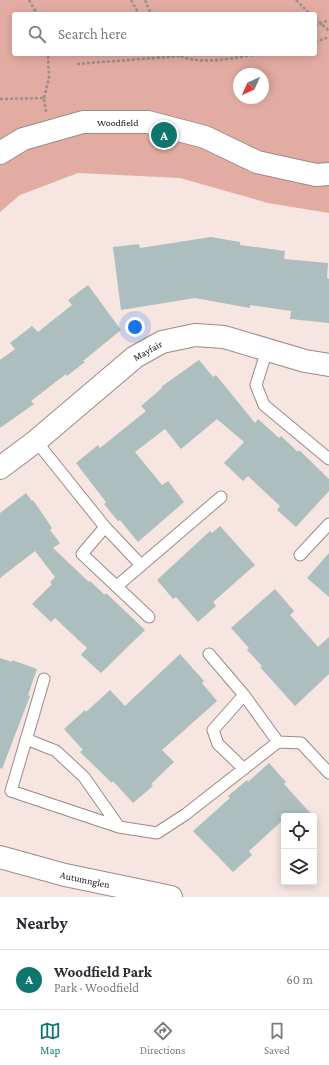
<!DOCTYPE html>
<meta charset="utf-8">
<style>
:root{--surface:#fff;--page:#f7f7f7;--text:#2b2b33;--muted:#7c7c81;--line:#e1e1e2;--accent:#0f766e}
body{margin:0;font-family:"Crimson Pro",serif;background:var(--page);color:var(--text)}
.controls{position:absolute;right:12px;bottom:12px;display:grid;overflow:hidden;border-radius:4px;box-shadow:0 2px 10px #0003}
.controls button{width:36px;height:36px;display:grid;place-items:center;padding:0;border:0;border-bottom:1px solid var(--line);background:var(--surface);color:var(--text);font:20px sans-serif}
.compass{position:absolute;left:233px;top:68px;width:36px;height:36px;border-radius:50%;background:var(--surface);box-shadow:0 2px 10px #0003;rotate:225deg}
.you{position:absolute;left:135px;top:327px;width:14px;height:14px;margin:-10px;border:3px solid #fff;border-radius:50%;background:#1a73e8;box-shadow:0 0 0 6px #1a73e833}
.badge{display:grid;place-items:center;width:26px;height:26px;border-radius:50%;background:var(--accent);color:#fff;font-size:13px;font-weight:700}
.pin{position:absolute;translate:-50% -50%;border:2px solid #fff;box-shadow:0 1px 4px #0006}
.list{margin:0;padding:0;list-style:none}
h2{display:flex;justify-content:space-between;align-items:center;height:52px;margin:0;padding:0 16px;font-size:17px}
h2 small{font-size:13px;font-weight:400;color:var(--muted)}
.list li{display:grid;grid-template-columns:26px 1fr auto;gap:12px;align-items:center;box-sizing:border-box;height:60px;padding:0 16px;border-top:1px solid var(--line)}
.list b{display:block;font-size:15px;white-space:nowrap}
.list p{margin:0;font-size:13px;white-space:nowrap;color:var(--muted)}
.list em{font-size:13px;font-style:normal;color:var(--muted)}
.icon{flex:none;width:22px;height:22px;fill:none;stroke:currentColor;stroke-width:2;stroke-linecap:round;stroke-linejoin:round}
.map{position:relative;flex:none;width:329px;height:897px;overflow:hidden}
.search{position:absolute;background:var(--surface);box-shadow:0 2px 10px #0003;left:12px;right:12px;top:12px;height:44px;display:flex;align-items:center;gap:10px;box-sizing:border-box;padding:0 14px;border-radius:4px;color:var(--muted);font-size:15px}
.sheet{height:112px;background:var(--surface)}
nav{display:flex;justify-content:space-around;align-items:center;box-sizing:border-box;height:56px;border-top:1px solid var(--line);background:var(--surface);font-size:11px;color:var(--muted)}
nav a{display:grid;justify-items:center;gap:2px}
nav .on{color:var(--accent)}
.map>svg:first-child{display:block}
.green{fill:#e2aca2;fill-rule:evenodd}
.building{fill:#acbebe}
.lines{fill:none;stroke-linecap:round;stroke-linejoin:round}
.lane-casing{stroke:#9b8b88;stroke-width:13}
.street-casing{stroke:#9b8b88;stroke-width:24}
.secondary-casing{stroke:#9b8b88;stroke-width:24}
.path{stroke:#9b8f8c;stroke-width:2.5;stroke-dasharray:3 2;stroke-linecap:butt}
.lane{stroke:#fff;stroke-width:11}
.street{stroke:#fff;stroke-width:22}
.secondary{stroke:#fff;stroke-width:22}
.path-bridge{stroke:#9b8f8c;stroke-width:2.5;stroke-dasharray:3 2;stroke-linecap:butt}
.labels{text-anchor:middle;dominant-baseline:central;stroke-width:4;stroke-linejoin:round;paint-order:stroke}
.street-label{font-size:10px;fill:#15100f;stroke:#f6e5e1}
</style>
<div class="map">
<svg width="329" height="897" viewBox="0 0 329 897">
<rect width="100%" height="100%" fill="#f6e5e1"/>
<path class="green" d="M0 0H329V213L268 203 180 178 78 173 20 195 0 212ZM14 14H315V54H14ZM239 74H263V98H239Z"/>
<path class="building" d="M211 237 240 242V245L285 251 284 259 328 263 327 278 329 279V323L290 319 291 311 250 305V308L195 298 121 310 113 247 139 244 140 248Z
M88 285 121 330 83 361 85 362 67 376 66 374 31 401 34 404 0 428V360L15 349 10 343 32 326 38 332 72 305 68 300Z
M199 360 213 377 216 375 255 423 258 419 279 438 281 436 298 452 299 450 329 479V491L296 527 277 510 280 506 248 476 243 481 224 463 244 442 217 419 181 449 165 429 135 452 162 485 168 481 184 502 138 542 120 520 118 521 104 504 106 502 76 463 98 445 100 448 146 411 141 406 162 388 161 387Z
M26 493 32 501 33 500 52 528 50 530 60 543 53 548 89 582 90 581 105 595 106 593 145 630 101 673 81 655 87 648 55 618 51 622 32 604 52 584 50 582 55 577 35 551 0 578V513Z
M220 526 255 565 213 602 216 606 198 622 176 597 173 599 157 580 210 531 212 533Z
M329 553V597L307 578Z
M275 589 294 611 290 615 318 647 329 637V674L295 706 260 667 262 666 247 650 249 648 231 628Z
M180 654 204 681 202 683 217 701 162 750 174 762 151 784 153 786 133 803 113 781 112 783 80 752 83 750 64 729 85 710 86 712 110 690 125 706Z
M0 658 12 662V660L37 669 28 695 30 696 2 769 0 768Z
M269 763 286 782 284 784 313 816H284V819L249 851 252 855 233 872 193 831 230 798 228 796 247 780 248 782Z"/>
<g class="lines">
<defs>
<path id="lane" d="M267 350 256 385 264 405 329 459
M36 441 105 527 82 554 149 617
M105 527 141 565
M300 555 329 524
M117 586 221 497
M209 654 244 695 278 742
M44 679 11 791 119 827 157 833 186 814 278 742 301 743 329 773
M26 739 56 751 84 777 119 827
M244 769 218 744 213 730 244 695"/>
<g id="street">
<path id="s1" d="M0 153 23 139 83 122H148L205 137 257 162 316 175 329 174"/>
<path id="s2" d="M0 468 36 441 135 357 162 342 195 335 224 337 305 361 329 365"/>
</g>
<g id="secondary">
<path id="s3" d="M0 857 65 875 171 897"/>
</g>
</defs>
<use href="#lane" class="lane-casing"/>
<use href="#street" class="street-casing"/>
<use href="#secondary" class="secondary-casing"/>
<path class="path" d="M29 0 37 14
M131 0 139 14
M145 0 151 14
M296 0 310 14
M315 26 329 20
M315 42 329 37
M176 54C200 67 235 57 260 54
M77 64 180 56
M44 98 49 78 48 54
M0 99 44 98 46 112"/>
<use href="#lane" class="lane"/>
<use href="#street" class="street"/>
<use href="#secondary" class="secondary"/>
<path class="path-bridge" d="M315 18 329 31"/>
</g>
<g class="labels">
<g class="street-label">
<text stroke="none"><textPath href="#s1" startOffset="124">Woodfield</textPath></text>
<text stroke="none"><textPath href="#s2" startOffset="189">Mayfair</textPath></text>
<text stroke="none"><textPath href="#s3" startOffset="88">Autumnglen</textPath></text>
</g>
</g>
</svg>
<div class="controls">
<button><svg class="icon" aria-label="locate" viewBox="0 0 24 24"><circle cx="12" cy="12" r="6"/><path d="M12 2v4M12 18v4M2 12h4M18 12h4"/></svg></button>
<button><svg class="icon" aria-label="layers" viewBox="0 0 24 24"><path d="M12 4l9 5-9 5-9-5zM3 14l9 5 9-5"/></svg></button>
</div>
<svg class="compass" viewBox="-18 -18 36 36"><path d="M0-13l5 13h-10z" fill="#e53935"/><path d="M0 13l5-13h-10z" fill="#7c7c81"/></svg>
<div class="you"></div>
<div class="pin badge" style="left:164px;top:135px">A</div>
<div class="search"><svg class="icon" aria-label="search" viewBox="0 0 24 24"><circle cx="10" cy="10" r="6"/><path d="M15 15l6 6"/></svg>Search here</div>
</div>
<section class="sheet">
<h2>Nearby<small></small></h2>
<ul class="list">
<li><span class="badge">A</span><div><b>Woodfield Park</b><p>Park · Woodfield</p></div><em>60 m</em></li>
</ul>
</section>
<nav>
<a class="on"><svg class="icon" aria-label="map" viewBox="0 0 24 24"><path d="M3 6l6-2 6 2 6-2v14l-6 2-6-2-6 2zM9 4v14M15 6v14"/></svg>Map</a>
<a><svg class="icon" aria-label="directions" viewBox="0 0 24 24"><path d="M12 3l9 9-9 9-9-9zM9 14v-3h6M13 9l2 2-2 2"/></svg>Directions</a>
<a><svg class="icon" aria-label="saved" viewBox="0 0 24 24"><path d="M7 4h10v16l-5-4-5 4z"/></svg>Saved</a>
</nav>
